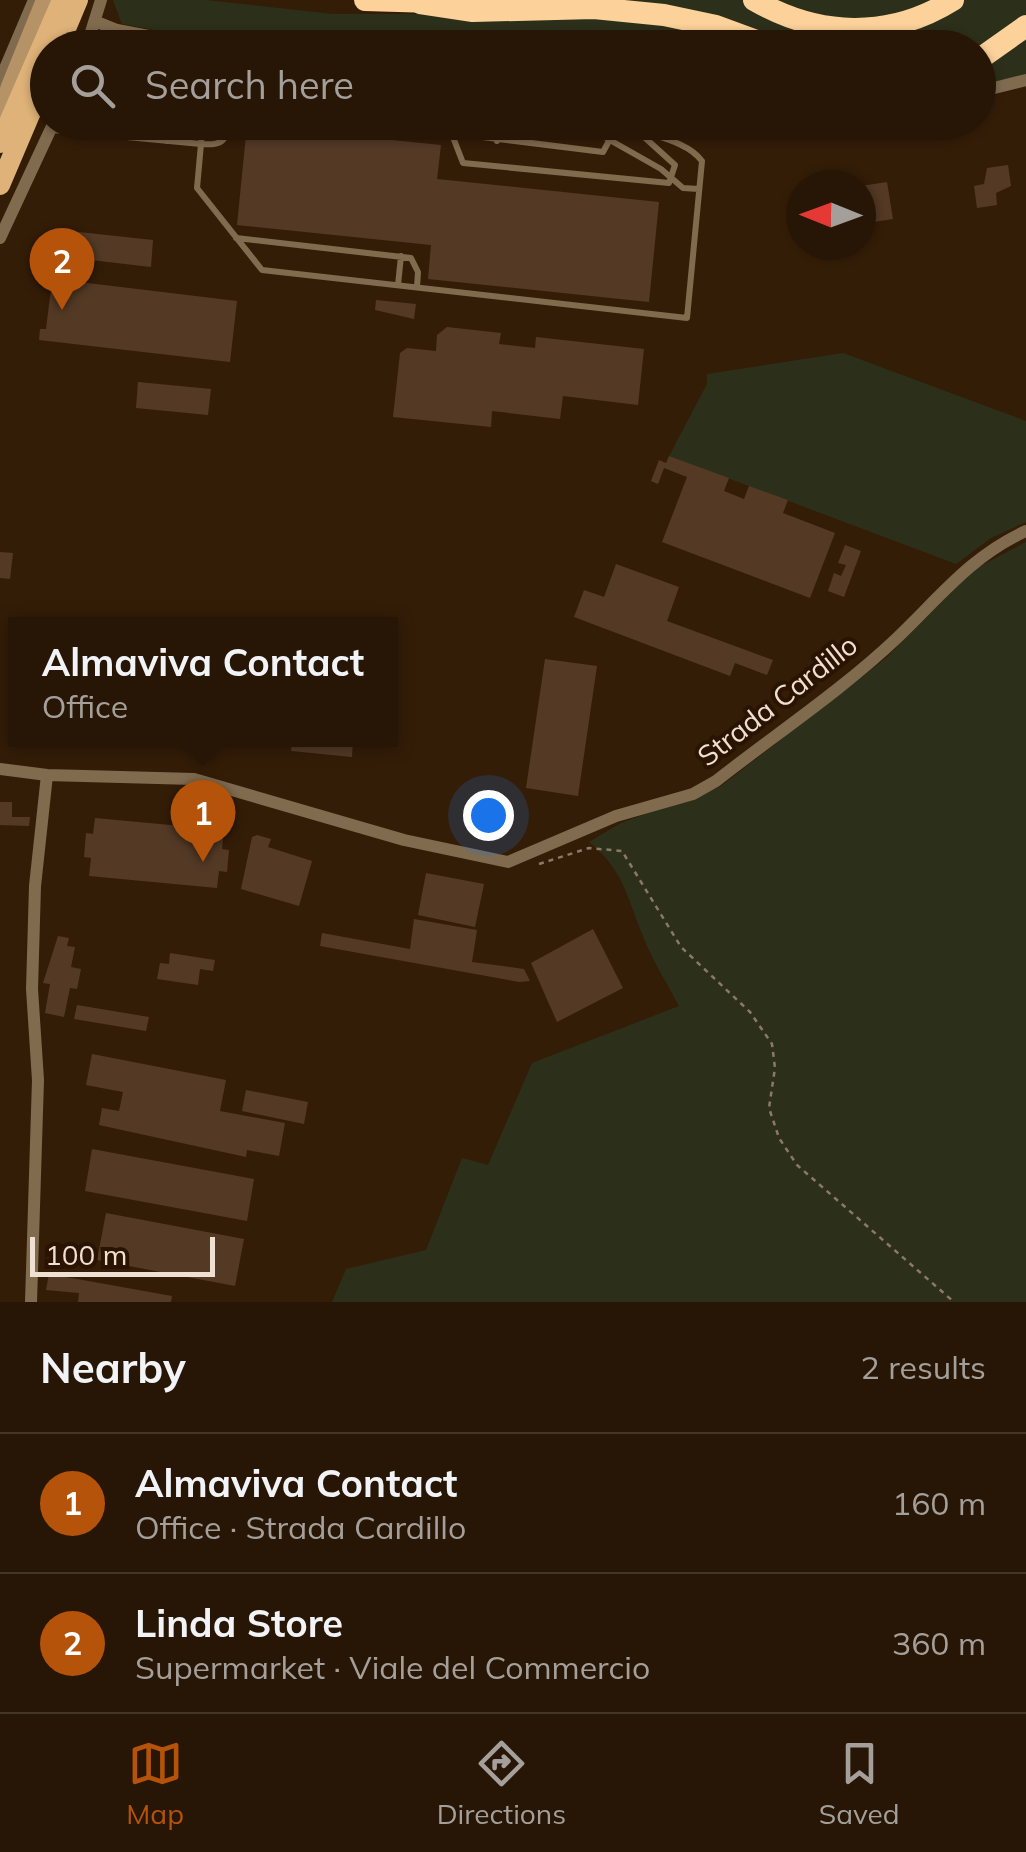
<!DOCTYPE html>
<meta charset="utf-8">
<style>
:root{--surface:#271605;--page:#2f1f0f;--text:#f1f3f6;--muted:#a49f9a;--line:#433527;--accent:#b45309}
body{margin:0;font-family:Mulish,sans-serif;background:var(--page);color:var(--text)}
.compass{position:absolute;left:786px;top:170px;width:90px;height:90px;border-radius:50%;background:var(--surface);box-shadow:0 2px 8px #0004;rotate:271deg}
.scale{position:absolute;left:30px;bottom:25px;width:185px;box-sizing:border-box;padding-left:10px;border:5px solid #f0dfd3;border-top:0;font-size:28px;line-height:35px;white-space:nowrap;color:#f0dfd3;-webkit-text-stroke:8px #2a1300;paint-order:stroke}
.you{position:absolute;left:488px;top:815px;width:35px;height:35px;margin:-25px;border:8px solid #fff;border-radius:50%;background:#1a73e8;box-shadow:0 0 0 15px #1a73e833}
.badge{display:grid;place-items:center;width:65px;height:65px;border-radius:50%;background:var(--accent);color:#fff;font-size:32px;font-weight:700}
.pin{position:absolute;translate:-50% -82px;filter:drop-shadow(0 2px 5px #0008)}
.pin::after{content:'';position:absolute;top:52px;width:35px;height:30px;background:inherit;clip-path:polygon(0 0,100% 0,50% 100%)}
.popup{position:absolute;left:8px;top:617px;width:390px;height:130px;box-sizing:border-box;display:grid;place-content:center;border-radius:0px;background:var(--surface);filter:drop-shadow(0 2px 8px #0005);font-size:32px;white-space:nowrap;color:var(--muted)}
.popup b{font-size:38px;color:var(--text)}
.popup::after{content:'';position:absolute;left:50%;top:100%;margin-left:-20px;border:20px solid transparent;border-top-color:var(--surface)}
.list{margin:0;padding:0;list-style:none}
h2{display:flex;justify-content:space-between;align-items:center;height:130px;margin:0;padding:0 40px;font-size:42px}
h2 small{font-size:32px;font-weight:400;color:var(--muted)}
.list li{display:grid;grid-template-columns:65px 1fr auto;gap:30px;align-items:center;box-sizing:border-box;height:140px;padding:0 40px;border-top:2px solid var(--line)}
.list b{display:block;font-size:38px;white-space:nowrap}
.list p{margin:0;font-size:32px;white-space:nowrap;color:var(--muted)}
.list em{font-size:32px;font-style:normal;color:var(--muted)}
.icon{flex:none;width:55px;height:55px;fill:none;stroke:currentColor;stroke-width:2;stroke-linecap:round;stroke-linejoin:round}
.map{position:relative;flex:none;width:1026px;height:1302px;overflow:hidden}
.search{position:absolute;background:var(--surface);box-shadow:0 2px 8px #0004;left:30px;right:30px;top:30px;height:110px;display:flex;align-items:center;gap:25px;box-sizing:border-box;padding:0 35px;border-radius:55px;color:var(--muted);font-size:38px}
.sheet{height:410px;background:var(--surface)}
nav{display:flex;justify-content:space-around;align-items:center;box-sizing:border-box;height:140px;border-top:2px solid var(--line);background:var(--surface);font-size:28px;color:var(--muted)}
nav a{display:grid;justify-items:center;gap:5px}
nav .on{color:var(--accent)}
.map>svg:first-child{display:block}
.green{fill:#2c301a}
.building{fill:#543a25}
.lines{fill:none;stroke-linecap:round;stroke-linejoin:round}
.path{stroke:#8c7867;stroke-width:2.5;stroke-dasharray:5 5;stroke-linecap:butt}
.lane{stroke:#806b4f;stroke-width:6}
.street{stroke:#806b4f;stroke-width:12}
.secondary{stroke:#b59366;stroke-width:18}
.primary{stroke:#deb278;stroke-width:20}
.highway{stroke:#fcd19a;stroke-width:22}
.labels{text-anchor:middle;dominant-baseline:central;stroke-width:8;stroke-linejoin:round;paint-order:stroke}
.street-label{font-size:28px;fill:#f0dfd3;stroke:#2a1300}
</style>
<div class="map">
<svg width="1026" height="1302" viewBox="0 0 1026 1302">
<rect width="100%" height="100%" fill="#341d07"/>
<path class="green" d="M113 0H206L332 14H565L667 22 757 47H248L122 24Z
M630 0H744L817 34 963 0H1026V16L978 48 791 47 720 22 611 3Z
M763 0H945L863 25Z
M1026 36V74L979 86 978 67Z
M843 353 1026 421V522L991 538 956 564 669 456 707 384V374Z
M1026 542V1302H332L346 1269 426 1250 462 1158 488 1165 532 1063 679 1006C667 983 652 960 643 936 627 897 623 869 589 842L621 823 721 786 886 658 973 570Z"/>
<path class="building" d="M247 125 441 145 437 179 659 202 649 302 428 279 431 245 237 225Z
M1008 165 1011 186 996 193 997 205 977 208 974 186 984 184 987 168Z
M887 182 893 219 861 224V186Z
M60 230 153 240 151 267 65 257 66 253 57 252Z
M46 278 237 301 230 362 39 340 40 329H46L51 288 45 287Z
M376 300 416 304 414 319 375 310Z
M447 327 501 333 499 344 535 348 536 337 644 349 638 405 563 396 560 419 492 411 491 427 393 417 400 353 407 348 436 351 437 335Z
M138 382 211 389 208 415 136 408Z
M669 456 729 478 724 491 744 499 749 486 788 500 783 513 835 533 810 598 662 542 687 477 664 468 658 484 651 481 659 460 666 463Z
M845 545 861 551 844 597 828 591 834 573 841 576 846 565 838 563Z
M0 552 13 553 10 579 0 578Z
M616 564 679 587 667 621 773 660 767 675 735 663 730 676 574 617 584 590 604 597Z
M545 659 597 666 578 796 526 788Z
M292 740H353L352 757 291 751Z
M0 802H12V817H30L29 826 0 825Z
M95 818 224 830 222 849 229 850 227 872 219 871 217 888 89 876 91 858 84 857 86 833 93 834Z
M257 835 271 839 268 847 312 861 299 906 241 889 252 837Z
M426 873 484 884 475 927 418 915Z
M414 919 477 930 472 962 524 969 530 981 519 982 320 946 322 933 410 949Z
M593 929 623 988 557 1022 531 963Z
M58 936 69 938 67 946 75 947 71 967 81 969 77 989 70 988 64 1017 45 1013 50 984 43 983Z
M170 953 215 960 213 971 200 969 198 985 157 979 160 963 169 964Z
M77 1005 149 1017 146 1031 74 1019Z
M92 1054 226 1080 220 1111 285 1123 279 1156 247 1150 246 1157 99 1125 102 1108 119 1111 123 1092 86 1085Z
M246 1090 308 1102 304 1124 242 1111Z
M92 1149 254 1179 247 1221 85 1191Z
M106 1213 244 1239 235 1286 97 1260Z
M49 1274 172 1296 171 1302H78L79 1293 46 1290Z"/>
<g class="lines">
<path class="path" d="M539 864 589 848 622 851 681 947 750 1012 772 1044 775 1068 769 1108 779 1138 797 1165 954 1302"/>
<path class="lane" d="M203 122 201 144C223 146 224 141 234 122
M363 122 603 152 610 139
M578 122 661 169 683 188 699 189
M52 130 201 144 197 188 262 270 687 318 702 161C685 138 645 136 619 122
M451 132 463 163 669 183 675 165 643 136
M166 141 169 122
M497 141 499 122
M236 238 411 258 418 272 417 287
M398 285 401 256"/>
<path class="street" d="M97 22 117 30 212 48
M86 48 101 0
M0 80 34 0
M978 92 1026 80
M0 238 54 122
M0 769 47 775 194 779 404 840 508 862 616 816 693 794 716 781C776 734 842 690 897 638 940 597 971 556 1026 531
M31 1302 38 1080 32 989 35 886 47 775"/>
<path class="secondary" d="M0 111 45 0"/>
<path class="primary" d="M58 48 78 0
M0 143 62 0
M0 185 48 72"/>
<path class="highway" d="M365 0 432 2
M754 0C818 37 889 40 953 0
M420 3 473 11 594 8 664 15 716 26 776 48
M978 60 1026 26"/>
</g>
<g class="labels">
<g class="street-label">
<text transform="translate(777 700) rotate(-38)">Strada Cardillo</text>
</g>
</g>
</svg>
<svg class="compass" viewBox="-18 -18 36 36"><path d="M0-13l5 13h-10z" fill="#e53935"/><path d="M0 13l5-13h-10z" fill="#a49f9a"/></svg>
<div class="scale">100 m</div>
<div class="you"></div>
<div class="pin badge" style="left:203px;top:862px">1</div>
<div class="popup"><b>Almaviva Contact</b>Office</div>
<div class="pin badge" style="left:62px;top:310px">2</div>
<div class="search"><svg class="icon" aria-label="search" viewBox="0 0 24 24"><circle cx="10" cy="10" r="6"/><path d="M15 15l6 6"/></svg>Search here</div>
</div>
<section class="sheet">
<h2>Nearby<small>2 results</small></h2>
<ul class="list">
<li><span class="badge">1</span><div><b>Almaviva Contact</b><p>Office · Strada Cardillo</p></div><em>160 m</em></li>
<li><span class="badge">2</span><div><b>Linda Store</b><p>Supermarket · Viale del Commercio</p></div><em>360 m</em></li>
</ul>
</section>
<nav>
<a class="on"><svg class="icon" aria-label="map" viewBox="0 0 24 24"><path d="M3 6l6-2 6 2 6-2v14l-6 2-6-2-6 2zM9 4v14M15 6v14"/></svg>Map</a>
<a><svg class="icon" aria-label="directions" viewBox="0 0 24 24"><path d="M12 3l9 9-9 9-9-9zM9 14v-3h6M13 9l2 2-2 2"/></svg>Directions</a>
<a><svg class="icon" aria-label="saved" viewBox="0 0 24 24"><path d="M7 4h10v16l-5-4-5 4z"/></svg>Saved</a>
</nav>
